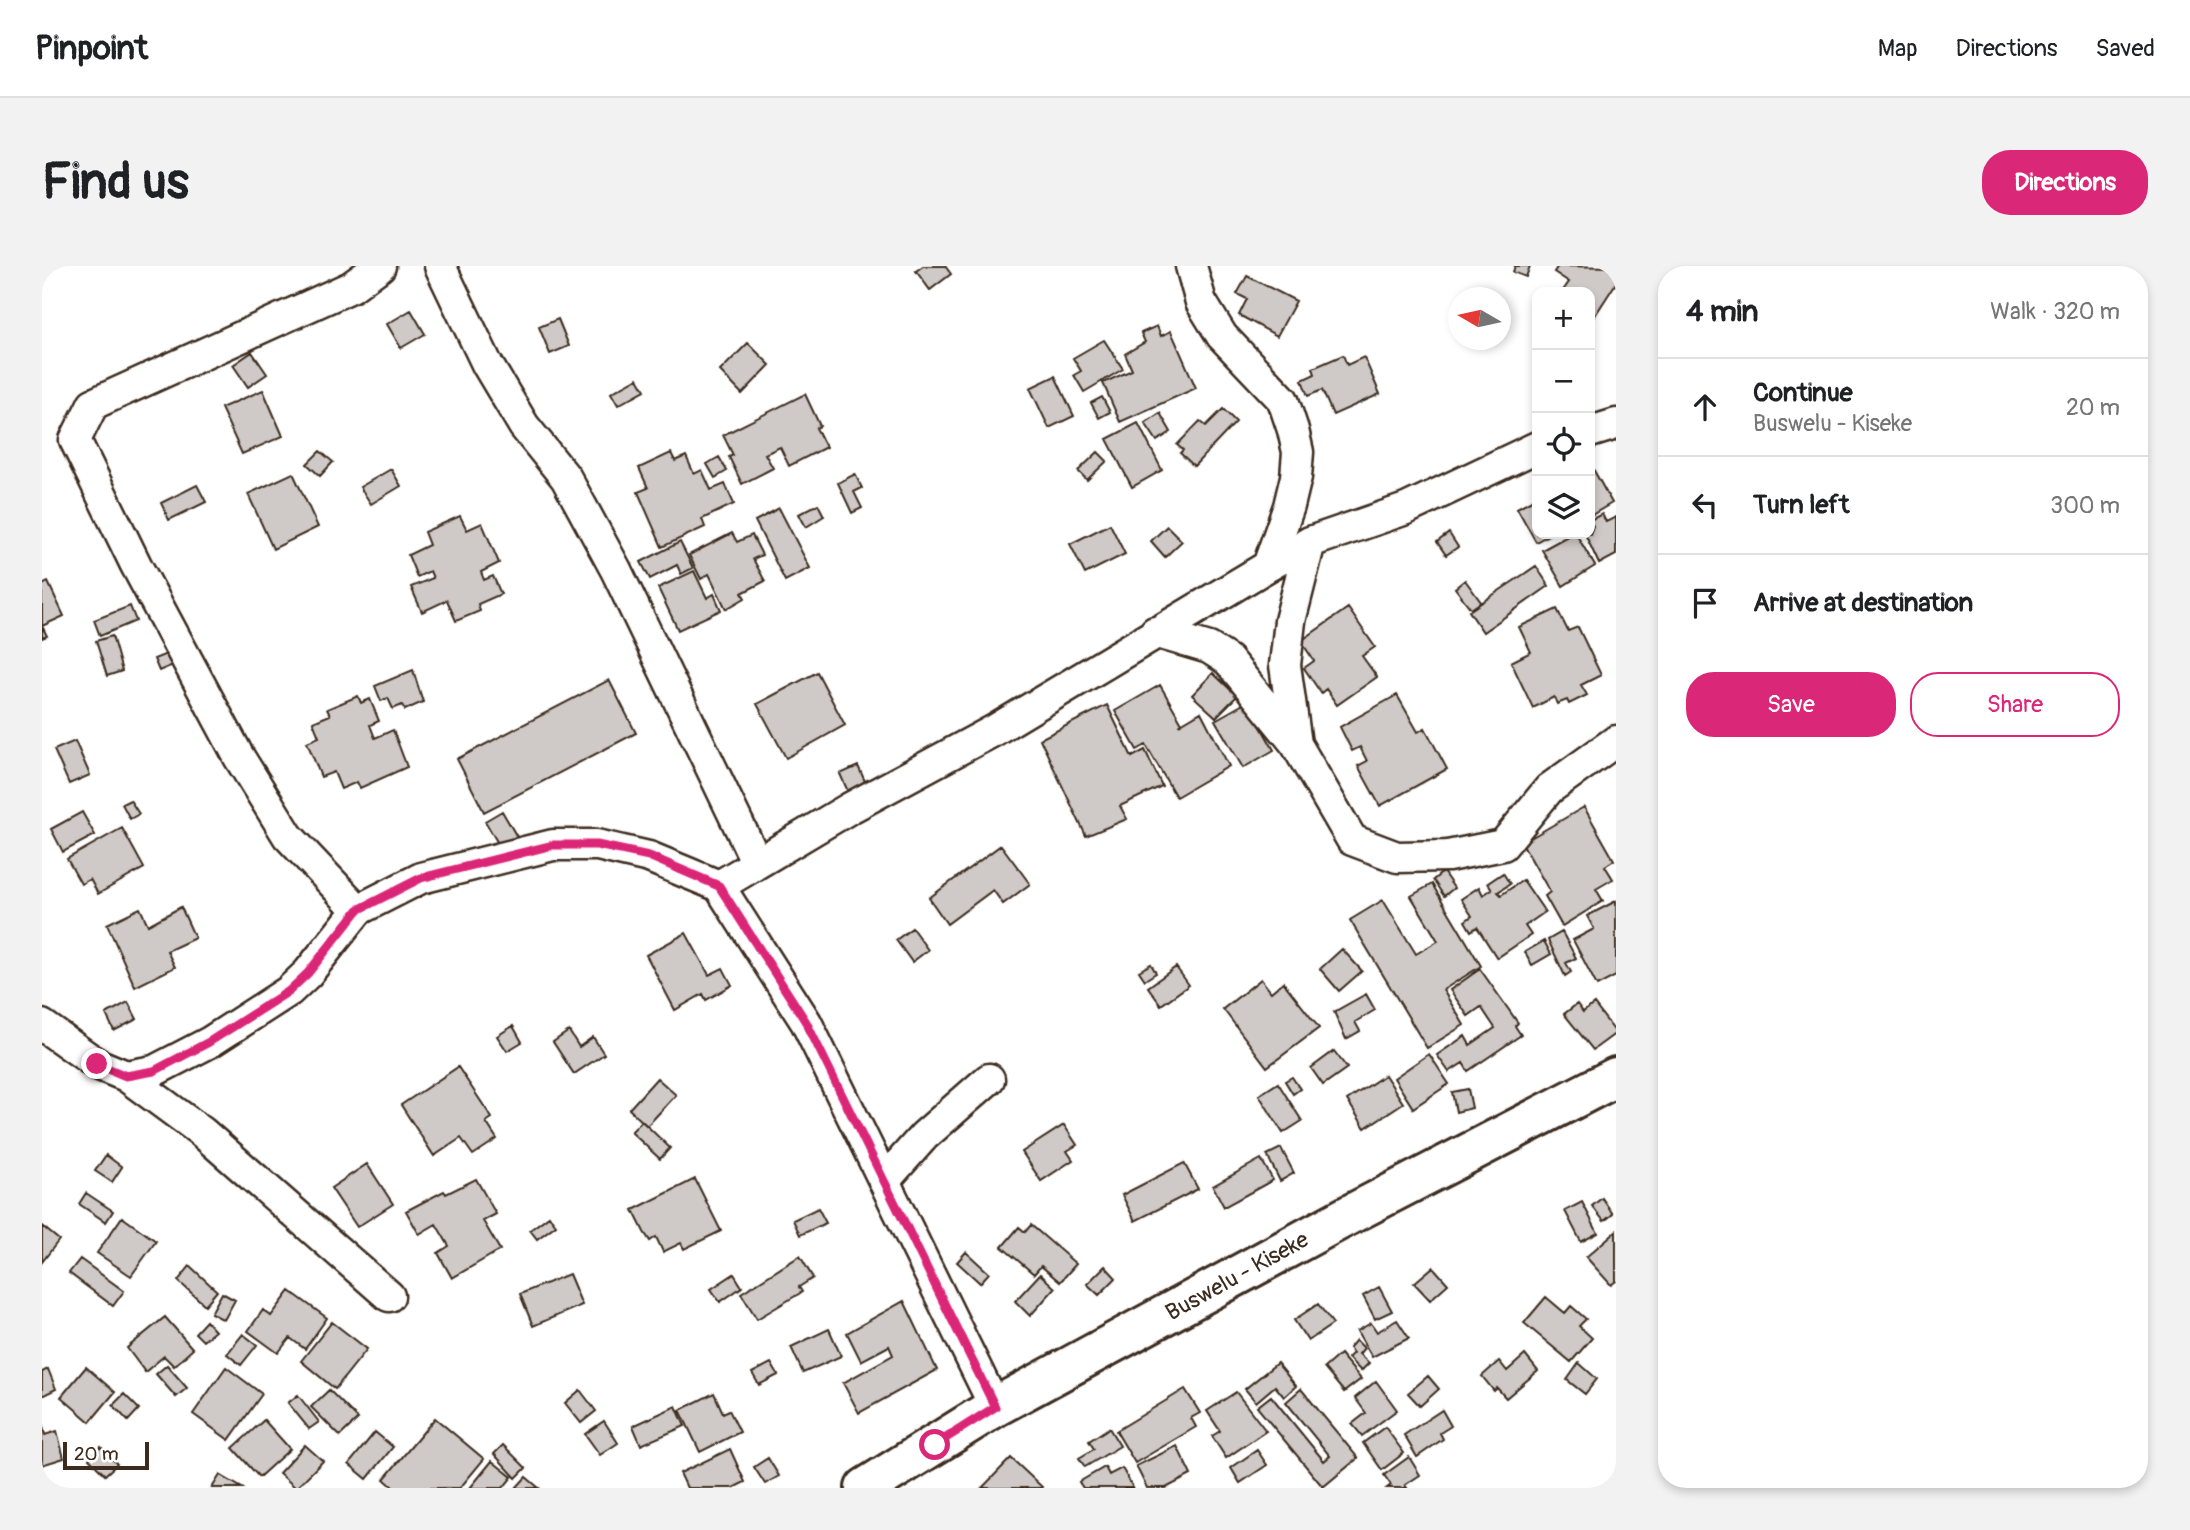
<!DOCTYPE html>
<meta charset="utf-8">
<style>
:root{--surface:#fff;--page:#f2f2f2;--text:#202124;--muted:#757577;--line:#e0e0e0;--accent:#db2777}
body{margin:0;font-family:Pangolin,sans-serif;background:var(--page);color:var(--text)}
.controls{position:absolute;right:21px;top:21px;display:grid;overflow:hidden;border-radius:14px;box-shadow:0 4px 10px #0003}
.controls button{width:63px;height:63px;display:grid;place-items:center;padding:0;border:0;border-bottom:2px solid var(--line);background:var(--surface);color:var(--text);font:35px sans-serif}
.compass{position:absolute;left:1406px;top:21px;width:63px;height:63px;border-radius:50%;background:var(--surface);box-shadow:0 4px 10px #0003;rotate:279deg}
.scale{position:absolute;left:21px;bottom:18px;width:86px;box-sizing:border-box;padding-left:7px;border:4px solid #3b2a1e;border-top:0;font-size:19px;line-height:24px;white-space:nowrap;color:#3b2a1e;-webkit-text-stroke:5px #fff;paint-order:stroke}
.stop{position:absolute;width:21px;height:21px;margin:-16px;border:5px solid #db2777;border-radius:50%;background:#fff}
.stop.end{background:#db2777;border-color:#fff;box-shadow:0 2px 7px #0008}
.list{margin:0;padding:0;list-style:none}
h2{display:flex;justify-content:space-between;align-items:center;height:91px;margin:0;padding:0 28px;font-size:30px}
h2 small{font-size:23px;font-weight:400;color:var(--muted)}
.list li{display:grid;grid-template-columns:46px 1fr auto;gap:21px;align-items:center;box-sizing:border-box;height:98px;padding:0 28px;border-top:2px solid var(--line)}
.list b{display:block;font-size:26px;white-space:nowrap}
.list p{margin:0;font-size:23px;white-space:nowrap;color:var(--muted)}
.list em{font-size:23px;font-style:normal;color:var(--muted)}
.actions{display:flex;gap:14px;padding:21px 28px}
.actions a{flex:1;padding:16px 0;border:2px solid var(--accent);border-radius:28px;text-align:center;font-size:24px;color:var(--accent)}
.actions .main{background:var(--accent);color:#fff}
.icon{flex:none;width:38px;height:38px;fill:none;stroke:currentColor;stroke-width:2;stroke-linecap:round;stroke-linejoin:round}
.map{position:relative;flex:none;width:1574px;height:1222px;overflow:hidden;border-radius:28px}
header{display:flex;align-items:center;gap:42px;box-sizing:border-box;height:98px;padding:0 35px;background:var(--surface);border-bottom:2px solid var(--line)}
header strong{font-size:33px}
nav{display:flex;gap:38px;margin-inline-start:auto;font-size:24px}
.intro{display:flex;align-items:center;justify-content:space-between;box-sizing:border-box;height:168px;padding:0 42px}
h1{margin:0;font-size:49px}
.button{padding:18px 32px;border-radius:28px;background:var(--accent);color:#fff;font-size:24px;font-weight:700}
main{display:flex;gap:42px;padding:0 42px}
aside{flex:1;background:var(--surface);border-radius:28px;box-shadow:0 4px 10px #0003}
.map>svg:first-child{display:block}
.building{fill:#cfcac7;stroke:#3b2a1e;stroke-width:2}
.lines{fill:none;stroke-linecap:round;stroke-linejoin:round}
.street-casing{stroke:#3b2a1e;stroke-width:35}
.secondary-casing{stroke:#3b2a1e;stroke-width:44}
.street{stroke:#fff;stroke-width:30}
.secondary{stroke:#fff;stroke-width:38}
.route{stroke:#db2777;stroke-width:9}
.labels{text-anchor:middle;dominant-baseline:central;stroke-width:5;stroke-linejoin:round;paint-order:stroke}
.street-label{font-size:23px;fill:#3b2a1e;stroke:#fff}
</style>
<header>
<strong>Pinpoint</strong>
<nav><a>Map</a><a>Directions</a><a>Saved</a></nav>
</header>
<div class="intro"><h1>Find us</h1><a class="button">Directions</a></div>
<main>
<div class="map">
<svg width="1574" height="1222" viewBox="0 0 1574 1222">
<rect width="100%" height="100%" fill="#fff"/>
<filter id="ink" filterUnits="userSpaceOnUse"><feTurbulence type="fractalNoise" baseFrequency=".0143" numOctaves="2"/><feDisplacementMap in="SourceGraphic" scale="14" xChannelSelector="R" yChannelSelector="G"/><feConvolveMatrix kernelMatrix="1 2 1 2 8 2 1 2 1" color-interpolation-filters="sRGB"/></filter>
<g filter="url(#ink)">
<path class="building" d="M881 0H903L909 8 888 24 874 5Z
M1473 0H1488L1484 11 1471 6Z
M1516 0 1574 1V17L1552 51 1548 48V26H1520L1527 16 1512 6Z
M1205 10 1254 35 1235 70 1197 49 1205 33 1195 28Z
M369 44 383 68 359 82 345 58Z
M516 53 527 80 508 88 497 61Z
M1115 60 1119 70 1129 65 1154 122 1078 156 1061 117 1090 104 1083 88 1103 76 1099 67Z
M1062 74 1081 103 1042 126 1032 109 1039 105 1031 92Z
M706 77 728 99 700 128 678 105Z
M210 86 225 108 206 121 191 99Z
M1301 89 1305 99 1322 91 1338 128 1291 149 1280 124 1266 130 1260 114 1273 108 1271 102Z
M1013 110 1032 150 1007 162 988 122Z
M596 112 603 124 576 139 569 127Z
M221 124 241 170 200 188 179 142Z
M763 128 778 160 774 162 784 181 747 200 738 181 723 188 731 202 700 218 687 191 691 189 681 169Z
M1060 131 1068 146 1057 152 1049 137Z
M1181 143 1194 156 1152 200 1138 187 1141 184 1135 179 1158 155 1164 160Z
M1118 147 1129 166 1115 175 1103 157Z
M1096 157 1120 204 1090 221 1065 173Z
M278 185 291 196 278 210 265 198Z
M1056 186 1065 195 1045 214 1036 205Z
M629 187 633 195 644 190 652 208 660 204 669 224 683 218 692 238 660 253 663 261 620 281 596 226 606 222 597 202Z
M677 191 685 205 673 212 665 198Z
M1550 201 1570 237 1548 250V202Z
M349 203 359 220 329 238 318 221Z
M251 207 276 261 231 283 206 228Z
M813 208 820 222 812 226 820 242 810 247 796 217Z
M155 219 164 236 127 254 119 237Z
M1495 231V268H1508L1494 276 1475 242Z
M776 238 782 250 764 261 757 248Z
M737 242 768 302 743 315 713 255Z
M1560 248 1564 256 1574 251V289L1557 298 1543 268H1548L1551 260 1548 254Z
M418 250 425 264 440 257 457 297 439 306 442 314 451 310 459 328 436 338 438 345 414 355 405 334 380 346 369 321 391 312 388 305 375 311 366 289 387 279 382 266Z
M1068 258 1083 288 1043 308 1028 278Z
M1125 260 1140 275 1123 291 1109 275Z
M690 267 695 276 710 269 720 289 711 293 723 315 700 327 703 332 684 343 667 308 659 313 647 289Z
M1407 267 1416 281 1404 289 1395 276Z
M1529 268H1534L1553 300 1521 320 1500 284Z
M638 276 651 302 639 308 635 299 608 313 599 296Z
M1494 300 1507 320 1441 366 1427 345Z
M652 305 665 332 672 328 679 344 636 364 616 322Z
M1423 314 1439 336 1429 343 1413 322Z
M6 316 22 350 0 360 5 370 0 372V319Z
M88 340 94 355 58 370 52 354Z
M1306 342 1333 381 1320 390 1335 411 1295 439 1284 423 1279 427 1262 402 1272 395 1259 375Z
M1515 343 1526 365 1536 361 1559 409 1539 419 1545 429 1527 438 1525 434 1515 438 1512 431 1491 442 1469 396 1489 386 1477 361Z
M70 370 80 405 65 410 54 375Z
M127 387 131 399 117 405 112 393Z
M371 404 381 436 363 444 360 439 351 443 346 432 339 435 333 420Z
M775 406 803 459 744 492 715 438Z
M1171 407 1195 430 1174 451 1150 429Z
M567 414 594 467 442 546 415 493Z
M1118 419 1140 457 1137 459 1159 446 1187 500 1134 531 1104 479 1095 484 1073 445Z
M1355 429 1376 466 1383 462 1405 503 1338 540 1316 500 1325 495 1318 481 1310 485 1298 461Z
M316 430 319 437 328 433 337 455 328 459 333 472 351 464 365 501 318 522 315 516 299 523 292 506 279 511 265 476 277 471 271 456 288 449 285 443Z
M1205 436 1232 484 1201 502 1173 454Z
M1065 439 1090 491 1103 484 1120 520 1078 540 1085 553 1044 570 998 473Z
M33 475 48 509 27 518 12 484Z
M816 500 827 524 809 532 798 508Z
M88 534 97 548 88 553 80 538Z
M1542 541 1572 594 1563 600 1571 613 1554 623 1561 635 1520 660 1503 630 1508 626 1480 577Z
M460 545 475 571 458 581 443 555Z
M40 546 53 569 21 586 9 563Z
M80 562 102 602 56 628 48 613 39 618 25 593Z
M959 579 988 618 961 638 951 624 905 658 887 632Z
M1401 606 1412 622 1402 630 1391 614Z
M1461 607 1468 618 1456 626 1459 629 1481 614 1503 646 1483 660 1489 669 1455 692 1435 661 1429 665 1423 655 1430 650 1419 633 1437 621 1441 629 1450 623 1446 617Z
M1390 618 1439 700 1401 724 1422 759 1385 782 1308 654 1341 634 1374 688 1396 675 1369 630Z
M1574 635V710L1555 720 1531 674 1552 663 1545 650Z
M139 641 153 672 125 685 133 701 93 721 65 658 98 642 106 659Z
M870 662 886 684 870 696 854 674Z
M1520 666 1534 692 1524 697 1529 706 1523 710 1506 674Z
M644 667 667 709 681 702 690 719 664 734 661 728 633 744 604 689Z
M1502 675 1509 688 1490 699 1483 686Z
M1300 683 1320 705 1297 725 1278 703Z
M1109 698 1114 707 1103 714 1097 705Z
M1134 701 1147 719 1119 739 1106 721Z
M1438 703 1476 757 1473 760 1479 769 1426 805 1421 797 1407 806 1395 789 1423 770 1428 779 1453 762 1439 741 1426 750 1408 724Z
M1219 713 1229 726 1241 716 1277 762 1225 801 1181 743Z
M1324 728 1333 744 1313 756 1318 765 1304 773 1292 746Z
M86 736 95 753 72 765 64 748Z
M1535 738 1541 746 1552 738 1574 767 1551 784 1522 748Z
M471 760 480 776 465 785 455 770Z
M527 765 537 781 551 771 562 788 532 808 511 776Z
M1292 785 1305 802 1281 819 1269 802Z
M1387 788 1407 818 1371 842 1352 812Z
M416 801 450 852 444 856 455 873 431 889 419 872 392 890 359 839Z
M1343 809 1361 837 1323 862 1305 834Z
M1250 811 1258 823 1251 828 1243 815Z
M615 812 634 829 605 860 587 843Z
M1236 817 1260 855 1241 867 1217 829Z
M1426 823 1430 842 1414 846 1410 826Z
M600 855 628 882 618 893 589 866Z
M1022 859 1035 879 1025 885 1031 894 999 915 980 886Z
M1239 882 1252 907 1238 915 1225 889Z
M64 889 80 901 70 916 53 905Z
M1219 893 1231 914 1182 941 1171 920Z
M1142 897 1156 923 1093 955 1080 929Z
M325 898 351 938 315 961 289 922Z
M434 913 454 948 441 955 458 984 410 1012 396 987 407 980 394 958 377 968 364 945 402 925 404 928Z
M653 913 679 965 642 983 639 977 621 986 614 971 608 975 602 966 591 944Z
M44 927 71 945 64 956 37 938Z
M1560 932 1571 948 1562 955 1550 940Z
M1540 936 1556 967 1539 976 1523 945Z
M776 942 784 957 758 969 751 954Z
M507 950 514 959 495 973 488 964Z
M80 951 114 975 89 1010 55 987Z
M989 959 1034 998 1018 1016 999 1000 992 1008 960 981 977 961 983 966Z
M0 960 17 974 0 996Z
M1574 965V1015L1569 1019 1544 991Z
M924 986 947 1007 938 1017 915 996Z
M758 990 771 1012 757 1021 760 1026 715 1053 699 1027Z
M38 993 82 1025 71 1040 27 1007Z
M148 1000 175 1025 163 1039 136 1015Z
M1063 1000 1074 1012 1057 1029 1045 1018Z
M1391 1001 1406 1018 1388 1034 1372 1017Z
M527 1008 540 1039 491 1060 478 1028Z
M692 1008 700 1021 678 1036 669 1023Z
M998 1008 1013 1022 988 1050 973 1035Z
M1337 1021 1350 1045 1333 1053 1321 1030Z
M248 1025 285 1052 263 1083 248 1072 236 1087 206 1065 221 1044 229 1050Z
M180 1027 193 1034 182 1054 169 1047Z
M1504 1031 1523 1047 1529 1040 1544 1053 1537 1060 1550 1072 1529 1096 1482 1057Z
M862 1035 895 1104 817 1147 801 1117 851 1089 847 1080 819 1095 805 1067Z
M1276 1038 1291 1058 1266 1075 1252 1054Z
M123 1051 151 1083 132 1100 122 1090 103 1106 85 1082Z
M1355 1054 1367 1072 1330 1091 1315 1065 1329 1057 1335 1066Z
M164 1055 173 1065 161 1075 153 1067Z
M290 1056 325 1083 293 1123 259 1095Z
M787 1063 799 1090 761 1107 749 1081Z
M201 1068 215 1079 199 1099 185 1088Z
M1314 1074 1322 1082 1317 1088 1327 1097 1319 1105 1306 1092 1311 1087 1307 1082Z
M1298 1088 1319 1113 1302 1126 1282 1102Z
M1483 1089 1496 1105 1464 1132 1455 1122 1452 1125 1440 1110 1457 1095 1465 1105Z
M729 1097 736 1109 717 1119 710 1107Z
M1235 1097 1254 1120 1242 1131 1233 1120 1214 1136 1203 1123Z
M1537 1097 1555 1113 1543 1128 1525 1114Z
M125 1099 145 1122 134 1131 114 1108Z
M44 1101 73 1126 48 1156 19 1131Z
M184 1101 220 1128 187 1174 151 1148Z
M6 1103 14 1123 0 1130V1106Z
M1386 1110 1397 1123 1378 1140 1366 1127Z
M1334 1115 1355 1144 1320 1170 1310 1158 1324 1147 1313 1132Z
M1143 1123 1158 1147 1149 1152 1154 1161 1093 1197 1074 1165Z
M1259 1123 1316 1192 1281 1221 1215 1141 1229 1130 1282 1195 1288 1190 1244 1136Z
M287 1124 316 1153 298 1170 269 1141Z
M538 1124 554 1145 539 1157 523 1137Z
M1194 1126 1224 1165 1184 1192 1170 1170 1178 1165 1165 1145Z
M672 1127 681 1147 687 1144 698 1166 658 1186 638 1144Z
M82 1128 97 1143 86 1155 71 1139Z
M256 1129 277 1156 267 1163 246 1137Z
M634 1140 643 1160 599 1179 591 1160Z
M1400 1144 1409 1160 1398 1167 1401 1173 1375 1191 1362 1169Z
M393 1152 442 1193 418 1222H352L342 1213Z
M222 1154 248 1183 217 1211 191 1182Z
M562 1155 576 1177 558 1189 543 1168Z
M0 1157 3 1169 15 1165 22 1192 0 1199Z
M1343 1161 1362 1187 1340 1204 1321 1177Z
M1067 1162 1078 1180 1043 1201 1037 1192 1052 1183 1047 1175Z
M333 1166 351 1181 325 1213 307 1198Z
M263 1179 281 1195 254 1222 237 1207Z
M461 1179 484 1202 474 1212 452 1188Z
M1135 1180 1149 1209 1124 1222H1105L1094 1200Z
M59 1181 75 1198 63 1209 47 1193Z
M688 1183 703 1216 691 1222H645L638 1207Z
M1215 1184 1225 1199 1198 1217 1189 1202Z
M1367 1191 1378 1209 1363 1219 1365 1222H1345L1349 1219 1342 1209Z
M726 1192 737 1210 723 1218 712 1201Z
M969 1192 1000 1221 999 1222H940Z
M450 1195 470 1211 461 1222H428Z
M1063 1201 1067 1209 1080 1202 1091 1222H1041L1037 1216Z
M178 1209 200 1222H170Z
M484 1211 497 1222H474Z"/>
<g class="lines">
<defs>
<path id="street" d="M398 0 445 98 482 160 524 212 574 304 715 597
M1548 166 1574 158
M1226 300 1268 276 1364 243 1495 181
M1113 366 1167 382 1186 394 1254 478 1310 574 1355 591 1406 590 1461 579 1507 523 1574 475
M1254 478 1243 399 1248 355 1268 276
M677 620 808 542 951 465 1226 300 1247 240 1254 211 1256 186 1251 164 1241 134 1180 70 1159 36 1149 0
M316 644 246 570 197 491 94 299 33 174 51 138 309 21 338 0
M0 759 55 798 84 810 112 805 168 776 247 725 266 707 316 644 379 612 511 579H555L607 591 677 620 764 756 953 1141
M84 810 160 866 347 1030
M842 915 882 870 947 813"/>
<path id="secondary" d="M823 1222 953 1141 1305 950 1574 811"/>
</defs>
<use href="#street" class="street-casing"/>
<use href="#secondary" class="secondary-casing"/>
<use href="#street" class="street"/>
<use href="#secondary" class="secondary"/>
</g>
</g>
<g class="lines" filter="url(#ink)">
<path class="route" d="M55 798 84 810 112 805 167 776 247 725 266 707 316 644 379 612 511 579H555L607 590 677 620 764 756 953 1141 893 1179"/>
</g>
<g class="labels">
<g class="street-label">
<text transform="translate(1195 1010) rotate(-29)">Buswelu - Kiseke</text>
</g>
</g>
</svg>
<div class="controls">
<button>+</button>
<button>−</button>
<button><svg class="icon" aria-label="locate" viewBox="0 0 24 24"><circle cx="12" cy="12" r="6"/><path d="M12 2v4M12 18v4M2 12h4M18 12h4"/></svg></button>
<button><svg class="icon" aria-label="layers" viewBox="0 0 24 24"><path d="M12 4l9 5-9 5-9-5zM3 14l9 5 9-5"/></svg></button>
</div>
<svg class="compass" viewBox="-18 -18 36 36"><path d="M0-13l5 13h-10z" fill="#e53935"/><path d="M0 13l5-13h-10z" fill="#757577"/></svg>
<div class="scale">20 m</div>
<div class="stop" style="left:893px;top:1179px"></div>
<div class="stop end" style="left:55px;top:798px"></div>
</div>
<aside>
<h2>4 min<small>Walk · 320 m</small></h2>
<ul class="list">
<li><svg class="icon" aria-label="ahead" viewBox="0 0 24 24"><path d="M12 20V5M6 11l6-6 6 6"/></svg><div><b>Continue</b><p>Buswelu - Kiseke</p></div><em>20 m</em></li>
<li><svg class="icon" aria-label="left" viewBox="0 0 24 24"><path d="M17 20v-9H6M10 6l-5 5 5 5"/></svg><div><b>Turn left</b></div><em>300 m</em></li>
<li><svg class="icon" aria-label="arrive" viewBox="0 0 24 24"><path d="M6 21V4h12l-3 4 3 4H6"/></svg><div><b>Arrive at destination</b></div></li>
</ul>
<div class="actions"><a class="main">Save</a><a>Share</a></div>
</aside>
</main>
